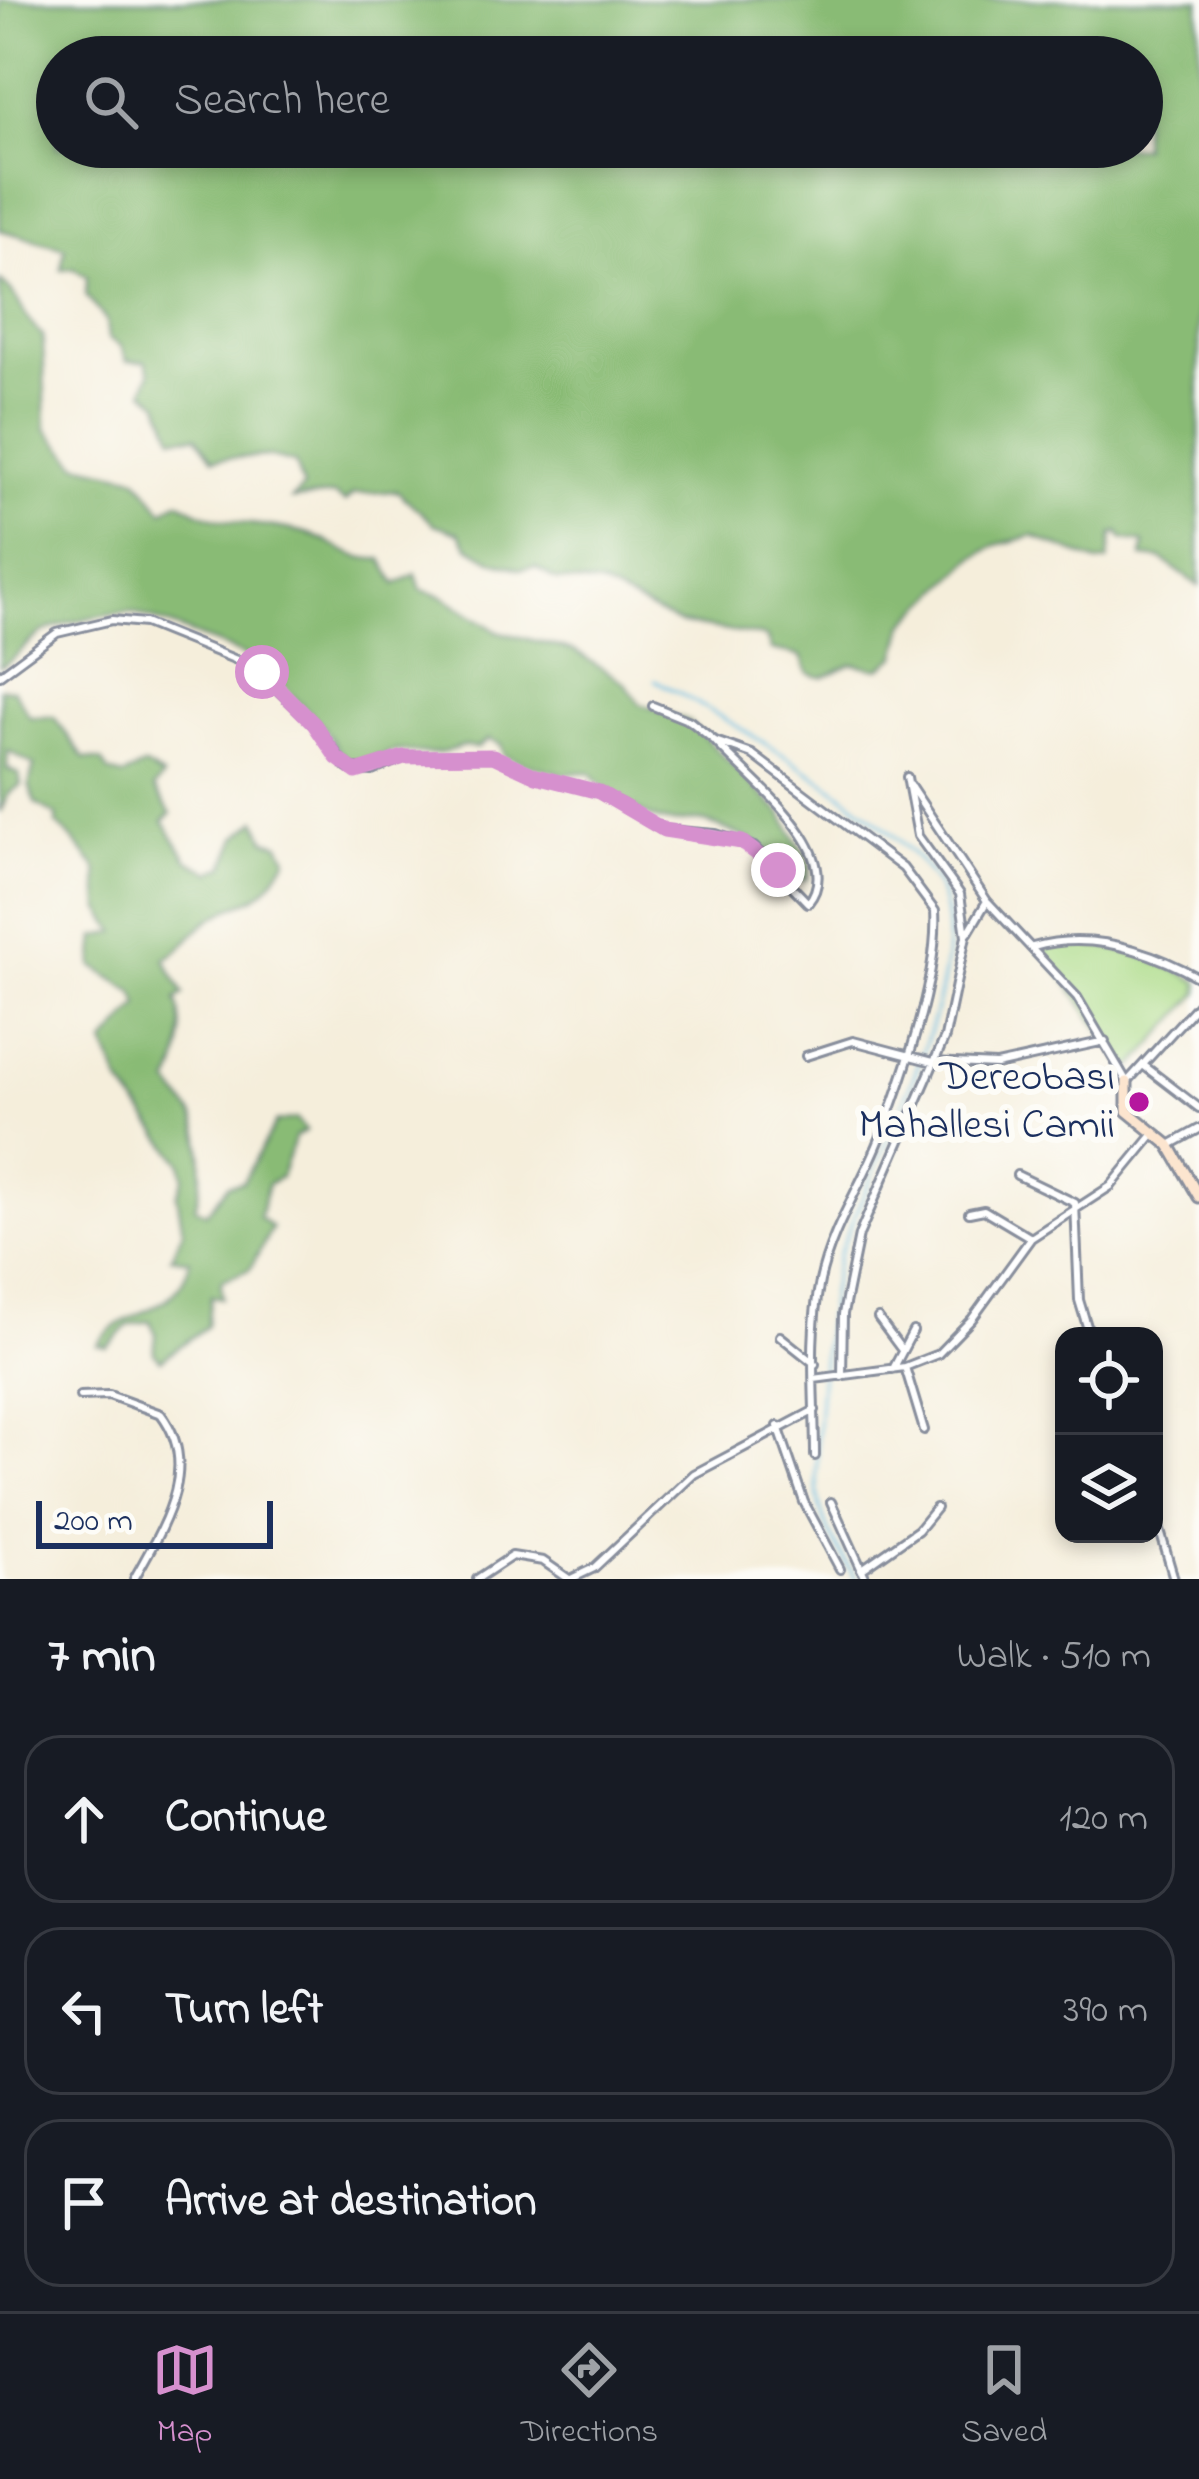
<!DOCTYPE html>
<meta charset="utf-8">
<style>
:root{--surface:#171b24;--page:#20242c;--text:#f1f3f6;--muted:#9ea1a6;--line:#363941;--accent:#d690ce}
body{margin:0;font-family:"Indie Flower",sans-serif;background:var(--page);color:var(--text)}
.controls{position:absolute;right:36px;bottom:36px;display:grid;overflow:hidden;border-radius:24px;box-shadow:0 6px 18px #0003}
.controls button{width:108px;height:108px;display:grid;place-items:center;padding:0;border:0;border-bottom:3px solid var(--line);background:var(--surface);color:var(--text);font:60px sans-serif}
.scale{position:absolute;left:36px;bottom:30px;width:237px;box-sizing:border-box;padding-left:12px;border:6px solid #1b2f5e;border-top:0;font-size:33px;line-height:42px;white-space:nowrap;color:#1b2f5e;-webkit-text-stroke:9px #fdfcf7;paint-order:stroke}
.stop{position:absolute;width:36px;height:36px;margin:-27px;border:9px solid #d690ce;border-radius:50%;background:#fff}
.stop.end{background:#d690ce;border-color:#fff;box-shadow:0 3px 12px #0008}
.list{margin:0;padding:0;list-style:none}
h2{display:flex;justify-content:space-between;align-items:center;height:156px;margin:0;padding:0 48px;font-size:51px}
h2 small{font-size:39px;font-weight:400;color:var(--muted)}
.list li{display:grid;grid-template-columns:78px 1fr auto;gap:36px;align-items:center;box-sizing:border-box;height:168px;margin:0 24px 24px;padding:0 24px;border:3px solid var(--line);border-radius:36px}
.list b{display:block;font-size:45px;white-space:nowrap}
.list em{font-size:39px;font-style:normal;color:var(--muted)}
.icon{flex:none;width:66px;height:66px;fill:none;stroke:currentColor;stroke-width:2;stroke-linecap:round;stroke-linejoin:round}
.map{position:relative;flex:none;width:1199px;height:1579px;overflow:hidden}
.search{position:absolute;background:var(--surface);box-shadow:0 6px 18px #0003;left:36px;right:36px;top:36px;height:132px;display:flex;align-items:center;gap:30px;box-sizing:border-box;padding:0 42px;border-radius:66px;color:var(--muted);font-size:45px}
.sheet{height:732px;background:var(--surface)}
nav{display:flex;justify-content:space-around;align-items:center;box-sizing:border-box;height:168px;border-top:3px solid var(--line);background:var(--surface);font-size:33px;color:var(--muted)}
nav a{display:grid;justify-items:center;gap:6px}
nav .on{color:var(--accent)}
.map>svg:first-child{display:block}
.green{fill:#acdb88;stroke:#648573;stroke-width:3}
.forest{fill:#89bb74;stroke:#527569;stroke-width:3;fill-rule:evenodd}
.lines{fill:none;stroke-linecap:round;stroke-linejoin:round}
.stream{stroke:#62bbe0;stroke-width:3}
.street-casing{stroke:#888e9c;stroke-width:12}
.secondary-casing{stroke:#888e9c;stroke-width:15}
.street{stroke:#fff;stroke-width:6}
.secondary{stroke:#fce5cf;stroke-width:9}
.route{stroke:#d690ce;stroke-width:15}
.poi-dot{fill:#b5179e;stroke:#fdfcf7;stroke-width:4.5}
.labels{text-anchor:middle;dominant-baseline:central;stroke-width:12;stroke-linejoin:round;paint-order:stroke}
.poi-label{font-size:42px;fill:#1b2f5e;stroke:#fdfcf7;text-anchor:end}
</style>
<div class="map">
<svg width="1199" height="1579" viewBox="0 0 1199 1579">
<rect width="100%" height="100%" fill="#fdfcf7"/>
<filter id="ink" filterUnits="userSpaceOnUse"><feTurbulence type="fractalNoise" baseFrequency=".00833" numOctaves="2"/><feDisplacementMap in="SourceGraphic" scale="24" xChannelSelector="R" yChannelSelector="G"/><feConvolveMatrix kernelMatrix="1 2 1 2 8 2 1 2 1" color-interpolation-filters="sRGB"/></filter>
<filter id="wash" filterUnits="userSpaceOnUse"><feTurbulence type="fractalNoise" baseFrequency=".004" numOctaves="4" result="noise"/><feDisplacementMap in="SourceGraphic" scale="48" xChannelSelector="R" yChannelSelector="G"/><feGaussianBlur stdDeviation="2.7" result="paint"/><feColorMatrix in="noise" values="0 0 0 0 0 0 0 0 0 0 0 0 0 0 0 0 0 1.4 0 .05"/><feComposite in="paint" operator="in"/></filter>
<g filter="url(#wash)">
<rect width="100%" height="100%" fill="#f5eedb"/>
<path class="green" d="M1048 944C1102 942 1152 954 1199 982V993L1133 1067 1127 1066 1044 951Z"/>
<path class="forest" d="M0 0H1199V586L1161 559 1142 557 1144 543 1122 539 1119 532 1113 534 1108 561 1097 562 1033 536 996 545 972 559 905 624 897 656 879 669 854 664C835 667 828 685 807 672L801 656 771 650 766 637 678 623 600 585 556 580 535 567 520 569 493 561 467 546 459 533 434 524 397 491 353 494 345 502 334 495 292 499 303 488 295 463 268 456 213 459 196 436 173 437 160 403 144 391 150 372 146 361H127L121 346 108 338 106 320 86 296 87 277 75 269H61L65 248 0 230ZM1142 57V147H57V57Z
M0 281C20 294 23 320 43 336L46 429 78 464 137 477 163 511 179 501C226 531 257 519 306 533 334 542 350 561 382 559L396 584 416 574 421 590 442 596 497 631 574 651 624 682 640 704 687 720 782 814 810 865 807 879 801 881C796 857 727 828 704 822 693 818 678 825 667 822 642 817 604 792 591 773 580 770 569 776 560 773 543 769 522 763 504 755L501 745 489 739 476 748C458 742 455 752 439 753 401 757 404 738 363 768 335 760 335 736 316 719 297 702 283 683 266 667 257 658 137 612 130 612 103 614 74 620 50 629 30 636 20 658 0 667Z
M0 688 13 689 30 717H54L84 758 102 761 109 772 123 776 145 766 163 777 154 788 171 814 163 821 188 860 211 872 225 866 237 837 257 820 266 840 280 844 287 858C260 909 247 894 208 921 189 934 186 948 165 959L184 994 176 999C186 1026 183 1055 170 1084 177 1096 188 1104 194 1117 205 1141 203 1183 195 1207L206 1213 228 1185 243 1182 276 1122 296 1119 306 1131 295 1137 281 1176 268 1184 259 1217 272 1228 250 1269 221 1281 222 1298 211 1296 207 1326 161 1360 154 1353 156 1334 150 1321 129 1325 107 1347 97 1345C127 1302 177 1320 190 1260L171 1257 183 1231 177 1195 184 1177 181 1162 121 1084 105 1044 139 1005 134 992 93 966 96 937 116 932 100 908 97 869C87 858 67 830 57 825V816L35 803 29 785 34 765 8 751 7 769 19 774 21 785 8 794 0 813Z"/>
<g class="lines">
<path class="stream" d="M655 680C725 718 907 820 939 890 978 977 871 1166 840 1252 826 1292 813 1454 818 1497 822 1527 841 1553 856 1579"/>
</g>
</g>
<g filter="url(#ink)">
<g class="lines">
<defs>
<path id="street" d="M0 675 57 633 112 620 145 623 254 667 314 724 347 768 372 771 404 757 493 756 536 776 599 792 664 830 716 834 754 847 808 903C850 852 743 774 715 741
M653 706 690 721 715 741 752 754 903 868 935 911C939 975 904 1076 881 1136 862 1185 831 1229 820 1281 808 1336 815 1400 815 1456
M910 785 987 901 1077 997 1127 1082 1199 1003
M968 933 987 901
M1033 947C1090 931 1149 950 1199 978
M806 1056 853 1041 933 1062 996 1065 1105 1041
M1143 1065 1199 1108
M1170 1145 1199 1129
M1017 1175 1075 1203 1079 1300 1090 1336
M969 1213 984 1210 1031 1238
M878 1318 901 1349
M780 1336 815 1364
M905 1367 924 1430
M893 1369 913 1331
M842 1376 843 1314 859 1235 945 1037 966 936 960 894 918 836 907 777
M814 1379 905 1367 938 1354 972 1319 1031 1238 1111 1186 1152 1136
M80 1396 109 1395 161 1414C202 1468 162 1528 134 1579
M778 1426 804 1502 840 1569
M831 1502 866 1579
M1154 1510 1174 1579
M861 1570 918 1530 936 1508
M477 1579 512 1556 543 1561 569 1579
M571 1579 594 1568 694 1474 815 1410"/>
<path id="secondary" d="M1127 1082V1111L1169 1145 1199 1197"/>
</defs>
<use href="#street" class="street-casing"/>
<use href="#secondary" class="secondary-casing"/>
<use href="#street" class="street"/>
<use href="#secondary" class="secondary"/>
</g>
</g>
<g class="lines" filter="url(#ink)">
<path class="route" d="M262 672 314 724 337 758 356 772 404 757 493 756 536 776 599 792 664 830 742 842 778 870"/>
</g>
<circle class="poi-dot" cx="1139" cy="1102" r="12"/>
<g class="labels">
<g class="poi-label">
<text x="1115" y="1078">Dereobası<tspan x="1115" dy="48">Mahallesi Camii</tspan></text>
</g>
</g>
</svg>
<div class="controls">
<button><svg class="icon" aria-label="locate" viewBox="0 0 24 24"><circle cx="12" cy="12" r="6"/><path d="M12 2v4M12 18v4M2 12h4M18 12h4"/></svg></button>
<button><svg class="icon" aria-label="layers" viewBox="0 0 24 24"><path d="M12 4l9 5-9 5-9-5zM3 14l9 5 9-5"/></svg></button>
</div>
<div class="scale">200 m</div>
<div class="stop" style="left:262px;top:672px"></div>
<div class="stop end" style="left:778px;top:870px"></div>
<div class="search"><svg class="icon" aria-label="search" viewBox="0 0 24 24"><circle cx="10" cy="10" r="6"/><path d="M15 15l6 6"/></svg>Search here</div>
</div>
<section class="sheet">
<h2>7 min<small>Walk · 510 m</small></h2>
<ul class="list">
<li><svg class="icon" aria-label="ahead" viewBox="0 0 24 24"><path d="M12 20V5M6 11l6-6 6 6"/></svg><div><b>Continue</b></div><em>120 m</em></li>
<li><svg class="icon" aria-label="left" viewBox="0 0 24 24"><path d="M17 20v-9H6M10 6l-5 5 5 5"/></svg><div><b>Turn left</b></div><em>390 m</em></li>
<li><svg class="icon" aria-label="arrive" viewBox="0 0 24 24"><path d="M6 21V4h12l-3 4 3 4H6"/></svg><div><b>Arrive at destination</b></div></li>
</ul>
</section>
<nav>
<a class="on"><svg class="icon" aria-label="map" viewBox="0 0 24 24"><path d="M3 6l6-2 6 2 6-2v14l-6 2-6-2-6 2zM9 4v14M15 6v14"/></svg>Map</a>
<a><svg class="icon" aria-label="directions" viewBox="0 0 24 24"><path d="M12 3l9 9-9 9-9-9zM9 14v-3h6M13 9l2 2-2 2"/></svg>Directions</a>
<a><svg class="icon" aria-label="saved" viewBox="0 0 24 24"><path d="M7 4h10v16l-5-4-5 4z"/></svg>Saved</a>
</nav>
